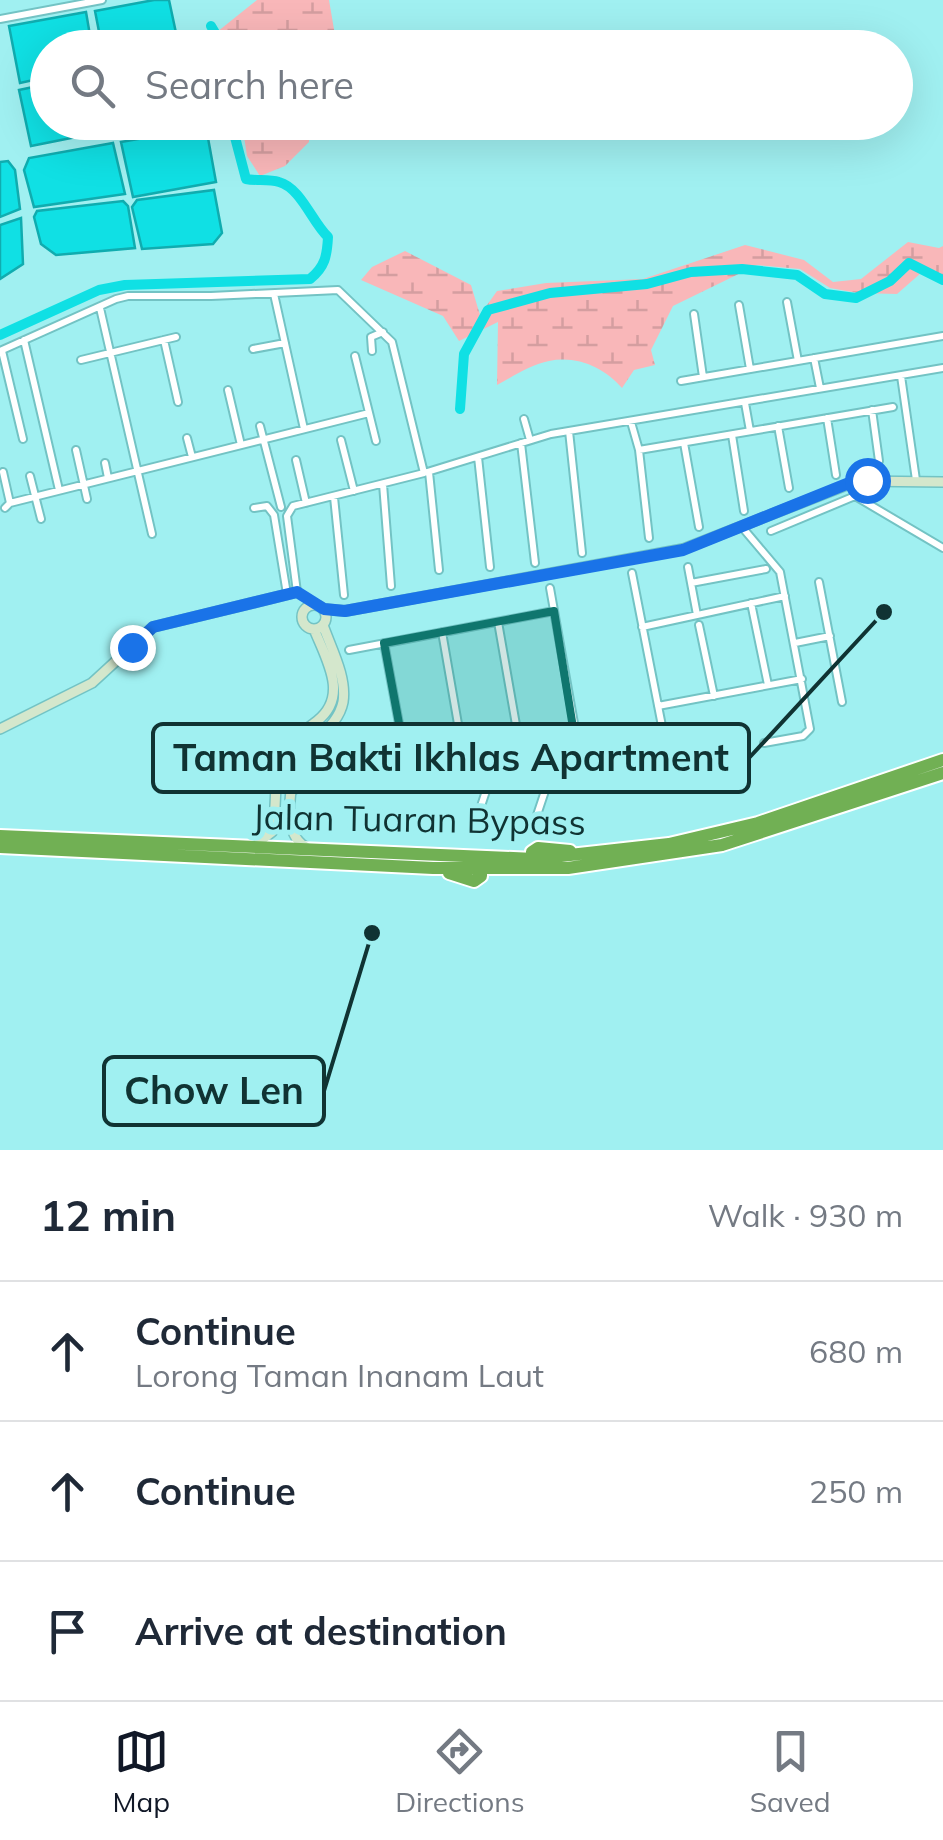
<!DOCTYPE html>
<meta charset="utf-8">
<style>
:root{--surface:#fff;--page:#f6f6f7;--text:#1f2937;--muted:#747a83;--line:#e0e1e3;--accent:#111827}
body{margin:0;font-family:Mulish,sans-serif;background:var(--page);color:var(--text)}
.stop{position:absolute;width:30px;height:30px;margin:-22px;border:8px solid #1a73e8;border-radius:50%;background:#fff}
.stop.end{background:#1a73e8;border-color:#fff;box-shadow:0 2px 10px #0008}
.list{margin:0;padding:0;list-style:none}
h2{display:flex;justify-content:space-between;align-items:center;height:130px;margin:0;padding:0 40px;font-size:42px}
h2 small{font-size:32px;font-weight:400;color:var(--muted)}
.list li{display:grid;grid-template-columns:65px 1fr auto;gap:30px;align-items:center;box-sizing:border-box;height:140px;padding:0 40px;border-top:2px solid var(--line)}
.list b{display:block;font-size:38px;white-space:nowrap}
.list p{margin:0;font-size:32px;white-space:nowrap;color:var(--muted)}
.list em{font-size:32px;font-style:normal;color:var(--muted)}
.icon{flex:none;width:55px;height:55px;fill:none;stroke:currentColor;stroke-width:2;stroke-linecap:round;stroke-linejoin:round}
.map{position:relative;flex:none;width:943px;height:1150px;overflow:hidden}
.search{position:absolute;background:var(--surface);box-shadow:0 10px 40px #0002;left:30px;right:30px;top:30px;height:110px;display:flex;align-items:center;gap:25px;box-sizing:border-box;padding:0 35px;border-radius:55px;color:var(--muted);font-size:38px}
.sheet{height:550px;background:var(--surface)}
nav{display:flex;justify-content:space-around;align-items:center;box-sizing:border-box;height:140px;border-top:2px solid var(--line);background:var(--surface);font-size:28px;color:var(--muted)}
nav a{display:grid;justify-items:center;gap:5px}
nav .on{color:var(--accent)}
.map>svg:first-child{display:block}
.wetland{fill:url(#wetland-marsh)}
.water{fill:#10e0e4;stroke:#10acaf;stroke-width:2.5}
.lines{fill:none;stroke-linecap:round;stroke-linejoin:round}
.river{stroke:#10e0e4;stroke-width:10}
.street-casing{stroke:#73c3c4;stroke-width:10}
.secondary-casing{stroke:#73c3c4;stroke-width:12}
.highway-casing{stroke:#fff;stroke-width:16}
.street{stroke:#fff;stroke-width:6}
.secondary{stroke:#d4e7cc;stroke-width:9}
.highway{stroke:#71b054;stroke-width:12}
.route{stroke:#1a73e8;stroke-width:12}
.marked{fill:#0f766e;fill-opacity:0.2;stroke:#0f766e;stroke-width:8;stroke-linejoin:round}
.labels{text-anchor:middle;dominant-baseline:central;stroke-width:10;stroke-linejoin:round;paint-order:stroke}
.street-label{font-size:35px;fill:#103333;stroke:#a0f0f1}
.leader{fill:none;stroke:#103333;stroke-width:4}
.callout-dot{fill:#103333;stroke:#a0f0f1;stroke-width:4}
.callout{fill:#a0f0f1;stroke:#103333;stroke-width:4}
.callout-label{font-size:38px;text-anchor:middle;font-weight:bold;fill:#103333}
</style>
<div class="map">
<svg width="943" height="1150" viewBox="0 0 943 1150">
<defs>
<pattern id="wetland-marsh" width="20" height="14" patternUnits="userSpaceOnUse" patternTransform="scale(2.5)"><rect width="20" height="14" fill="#f9b7b9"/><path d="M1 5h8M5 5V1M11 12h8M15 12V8" fill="none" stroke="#d49ea0"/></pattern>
</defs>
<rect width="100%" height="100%" fill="#a0f0f1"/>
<path class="wetland" d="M257 0H329L337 47H218L212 36Z
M242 123H309V142L285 166 260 176 247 156Z
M908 242 939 248 943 246V276L921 273 897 294 858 293 830 288 800 269 757 265 673 306 651 350 655 365 634 370 622 388C605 368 577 355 549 361 532 364 512 377 497 385L498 322 459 341 443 316 361 280 372 267 405 251 471 285 480 315 497 291 546 283 643 279 745 245 804 260 833 282 861 279Z"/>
<path class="water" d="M154 0H169L179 47H102L95 11Z
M86 12 92 47 48 48 47 77 20 83 9 26Z
M47 84 48 122 104 123 106 131 31 146 19 90Z
M206 127 216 182 133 197 121 142Z
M113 143 125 194 34 207 24 170 29 158Z
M8 161 15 170 20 209 0 217V162Z
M214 190 222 233 213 244 142 249 132 207 137 200Z
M123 201 128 206 135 248 56 255 41 244 34 217 37 211Z
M21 218 23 264 0 279V225Z"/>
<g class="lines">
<path class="river" d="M211 26 224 48
M0 335 99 290 125 285 310 279C325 267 327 256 328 237 312 222 301 188 279 182 269 179 256 181 246 179L231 122
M460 409 464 354 488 310 550 293 647 284 691 272 742 269 797 275 825 294 856 298 890 281 909 263 943 280"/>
<defs>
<path id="street" d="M0 19 102 0
M274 294 304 429
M787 302 798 361
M739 305 750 369
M100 308 152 534
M694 314 703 377
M24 340 59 490
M164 340 178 402
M253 349 285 343
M0 351 116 299 128 296H211L338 290 392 342 424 473
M2 351 23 439
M372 351 371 337 383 332
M355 356 376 441
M814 358 820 388
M81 360 176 337
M901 376 916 480
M681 381 943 336
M228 390 241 445
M745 403 750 431
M872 410 879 461
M827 418 836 475
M524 419 530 440
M631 422 639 450 649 538
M260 426 281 507
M778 426 789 488
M569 431 582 553
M732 435 744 511
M187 438 192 457
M341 440 354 491
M521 443 535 563
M684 443 699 527
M76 450 87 499
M639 450 893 407
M478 457 490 567
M296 460 306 503
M105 463 108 478
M3 472 10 503
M429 472 439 570
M30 476 41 519
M383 484 391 586
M334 497 344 595
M5 508 10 503 369 413
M254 508 267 506 274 515 287 594
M742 527 780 572 810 729 803 736 764 743
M771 531 855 496 943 548
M688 567 697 615
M632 573 662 726
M819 582 842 702
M691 583 766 569
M297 592 287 516 293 506 424 473 551 434 943 368
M751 603 768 685
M498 622 522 759
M699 625 714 696
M642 627 785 596
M442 632 466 770
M384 643 408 772
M795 643 830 636
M349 650 554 611
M658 706 802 679
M292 792 315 776 331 773 362 770 446 774 574 748 577 740 550 588
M536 818 551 773 548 755
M475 824 488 785 486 767"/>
<path id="secondary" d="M302 617a12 12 0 1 1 24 0a12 12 0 1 1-24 0Z
M323 609 345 611 683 549 857 481 943 482
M0 729 92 683 153 627 297 592
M255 845 272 832C278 807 272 778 283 754 291 740 304 731 317 721 349 696 327 661 314 629
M306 847C281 834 289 780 301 759 313 738 338 727 343 702 347 677 331 648 323 625"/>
<path id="highway" d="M0 836 534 859 669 844 758 823 943 760
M0 847 433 868H568L722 845 943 773
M534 859 532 852 538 848 570 851
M449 873 474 881 481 876V869"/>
</defs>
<use href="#street" class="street-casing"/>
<use href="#secondary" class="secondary-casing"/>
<use href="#highway" class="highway-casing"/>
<use href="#street" class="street"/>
<use href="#secondary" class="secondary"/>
<use href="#highway" class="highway"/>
</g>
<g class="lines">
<path class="route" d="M132 647 153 627 297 592 324 609 345 611 683 550 849 483 867 480"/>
</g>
<path class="marked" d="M554 611 576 746 438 774 408 772 384 643Z"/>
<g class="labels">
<g class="street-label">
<text transform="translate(419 819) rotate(1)">Jalan Tuaran Bypass</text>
</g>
</g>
<path class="leader" d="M884 612L749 758M372 933L324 1091"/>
<g class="callout-dot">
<circle cx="884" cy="612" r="10"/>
<circle cx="372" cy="933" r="10"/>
</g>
<g class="callout">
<rect x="153" y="724" width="596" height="68" rx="10"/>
<rect x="104" y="1057" width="220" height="68" rx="10"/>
</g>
<g class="callout-label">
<text x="451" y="771">Taman Bakti Ikhlas Apartment</text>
<text x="214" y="1104">Chow Len</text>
</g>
</svg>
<div class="stop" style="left:867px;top:480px"></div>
<div class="stop end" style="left:132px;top:647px"></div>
<div class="search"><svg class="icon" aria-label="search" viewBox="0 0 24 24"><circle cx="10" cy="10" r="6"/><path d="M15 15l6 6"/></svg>Search here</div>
</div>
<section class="sheet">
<h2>12 min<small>Walk · 930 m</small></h2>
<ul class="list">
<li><svg class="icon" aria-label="ahead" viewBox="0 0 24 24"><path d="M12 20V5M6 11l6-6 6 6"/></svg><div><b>Continue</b><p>Lorong Taman Inanam Laut</p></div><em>680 m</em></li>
<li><svg class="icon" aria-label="ahead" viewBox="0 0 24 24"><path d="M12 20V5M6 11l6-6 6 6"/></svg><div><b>Continue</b></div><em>250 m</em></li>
<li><svg class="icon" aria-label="arrive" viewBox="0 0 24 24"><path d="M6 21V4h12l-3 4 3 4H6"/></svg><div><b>Arrive at destination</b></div></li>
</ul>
</section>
<nav>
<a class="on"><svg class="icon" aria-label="map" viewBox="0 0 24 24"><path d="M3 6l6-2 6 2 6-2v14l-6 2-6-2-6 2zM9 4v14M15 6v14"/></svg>Map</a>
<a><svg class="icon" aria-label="directions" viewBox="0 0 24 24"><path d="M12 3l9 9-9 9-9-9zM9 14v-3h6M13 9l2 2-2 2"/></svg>Directions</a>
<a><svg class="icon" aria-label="saved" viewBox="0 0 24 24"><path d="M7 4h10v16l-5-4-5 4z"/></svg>Saved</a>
</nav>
